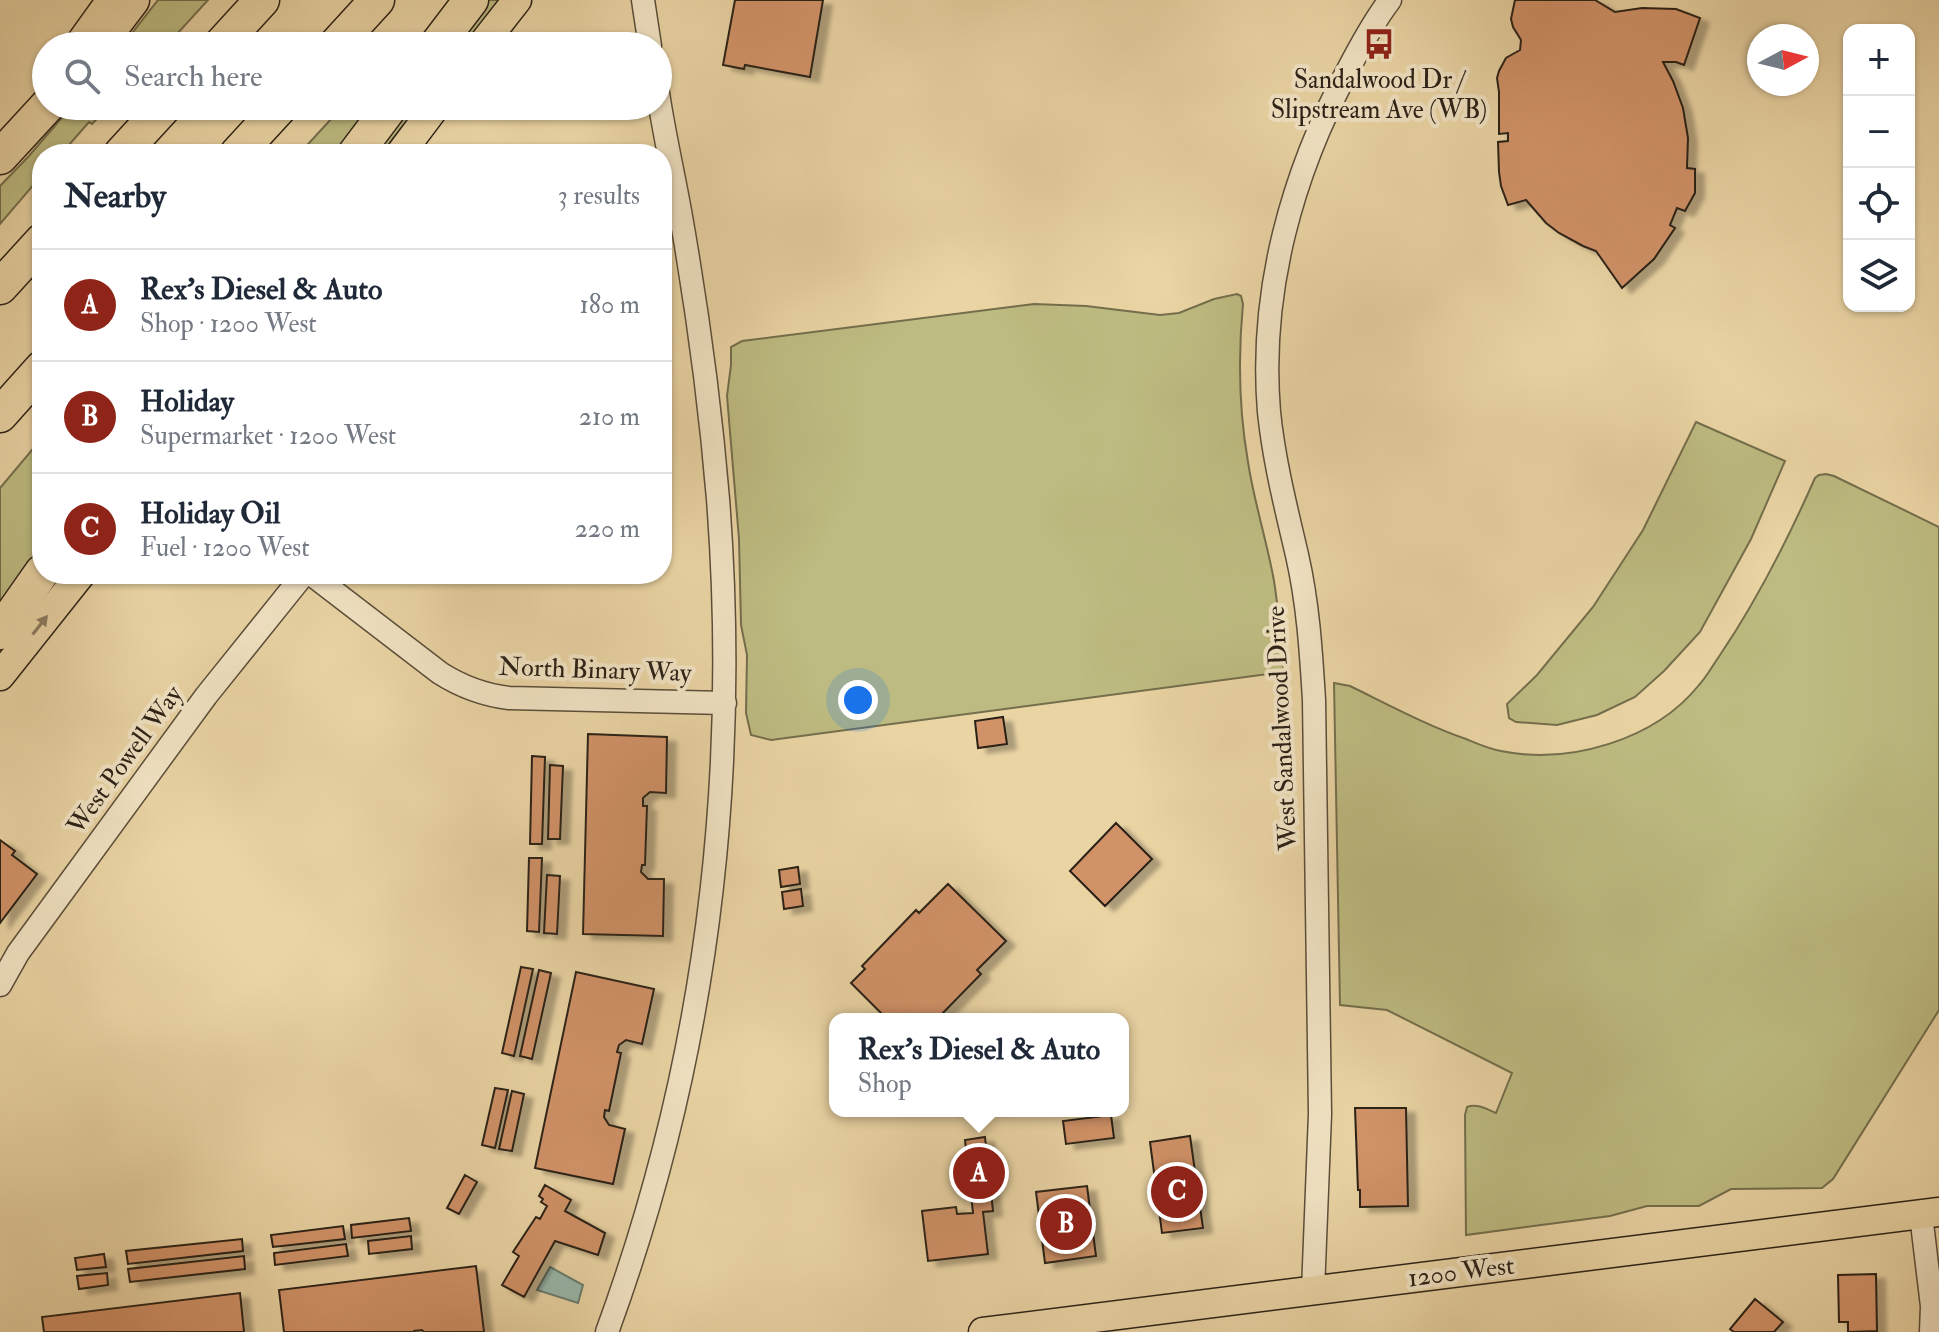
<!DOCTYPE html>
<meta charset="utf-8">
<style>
:root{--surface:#fff;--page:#f6f6f7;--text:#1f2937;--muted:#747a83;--line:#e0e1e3;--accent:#8f2418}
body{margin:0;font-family:"IM FELL Double Pica",serif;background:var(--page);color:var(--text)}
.controls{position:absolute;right:24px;top:24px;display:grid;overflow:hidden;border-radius:16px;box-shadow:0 2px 6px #0004}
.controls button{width:72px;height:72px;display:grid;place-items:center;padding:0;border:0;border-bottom:2px solid var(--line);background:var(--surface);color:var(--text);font:40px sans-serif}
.compass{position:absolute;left:1747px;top:24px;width:72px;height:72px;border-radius:50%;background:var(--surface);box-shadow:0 2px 6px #0004;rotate:83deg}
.you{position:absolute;left:858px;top:700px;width:28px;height:28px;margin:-20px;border:6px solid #fff;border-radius:50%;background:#1a73e8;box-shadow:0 0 0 12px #1a73e833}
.badge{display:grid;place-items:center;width:52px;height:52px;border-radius:50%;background:var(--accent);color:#fff;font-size:26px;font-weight:700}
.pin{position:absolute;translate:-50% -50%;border:4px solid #fff;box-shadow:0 2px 8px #0006}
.popup{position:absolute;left:829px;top:1013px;width:300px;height:104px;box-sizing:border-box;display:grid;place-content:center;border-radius:16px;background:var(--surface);filter:drop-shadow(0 2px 6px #0005);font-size:26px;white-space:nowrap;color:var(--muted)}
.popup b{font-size:30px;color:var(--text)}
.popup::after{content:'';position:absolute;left:50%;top:100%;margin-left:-16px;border:16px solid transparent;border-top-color:var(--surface)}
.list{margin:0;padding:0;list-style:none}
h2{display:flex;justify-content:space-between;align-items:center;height:104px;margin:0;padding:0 32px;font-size:34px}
h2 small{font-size:26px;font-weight:400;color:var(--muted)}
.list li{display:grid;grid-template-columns:52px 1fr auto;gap:24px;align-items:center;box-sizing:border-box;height:112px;padding:0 32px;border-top:2px solid var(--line)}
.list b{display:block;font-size:30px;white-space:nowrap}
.list p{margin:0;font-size:26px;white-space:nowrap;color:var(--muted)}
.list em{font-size:26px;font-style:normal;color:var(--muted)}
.icon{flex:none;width:44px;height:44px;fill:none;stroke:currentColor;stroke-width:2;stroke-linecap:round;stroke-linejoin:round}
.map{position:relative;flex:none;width:1939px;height:1332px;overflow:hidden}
.search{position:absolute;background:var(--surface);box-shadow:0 2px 6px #0004;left:32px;top:32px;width:640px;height:88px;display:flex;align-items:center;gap:20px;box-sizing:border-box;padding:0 28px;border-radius:44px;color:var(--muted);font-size:30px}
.panel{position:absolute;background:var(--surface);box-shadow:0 2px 6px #0004;left:32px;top:144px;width:640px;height:440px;border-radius:32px}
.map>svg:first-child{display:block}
.grass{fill:#bdbb81;stroke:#746e4c;stroke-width:2}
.water{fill:#98b8ab;stroke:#6c7c70;stroke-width:2}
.building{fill:#d19268;stroke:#2b2117;stroke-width:2;filter:url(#shadow)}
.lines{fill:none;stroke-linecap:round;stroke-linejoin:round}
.minor-casing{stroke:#5b4e3a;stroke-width:25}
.major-casing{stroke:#2b2117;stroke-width:31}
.highway-casing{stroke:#2b2117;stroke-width:37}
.minor{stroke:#f1e3c4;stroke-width:22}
.major{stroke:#ead4a4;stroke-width:28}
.highway{stroke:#ead4a4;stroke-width:34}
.oneway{fill:#8a7a5e}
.labels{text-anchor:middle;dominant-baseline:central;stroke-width:8;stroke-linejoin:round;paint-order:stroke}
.poi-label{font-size:26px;fill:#2b2117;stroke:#f1e3c4}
.street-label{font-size:26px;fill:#2b2117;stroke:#f1e3c4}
</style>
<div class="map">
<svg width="1939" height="1332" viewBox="0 0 1939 1332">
<defs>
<filter id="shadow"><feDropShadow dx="9" dy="5" stdDeviation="2" flood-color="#0004"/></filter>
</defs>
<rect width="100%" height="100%" fill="#ead4a4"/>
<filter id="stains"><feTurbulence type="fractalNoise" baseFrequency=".0025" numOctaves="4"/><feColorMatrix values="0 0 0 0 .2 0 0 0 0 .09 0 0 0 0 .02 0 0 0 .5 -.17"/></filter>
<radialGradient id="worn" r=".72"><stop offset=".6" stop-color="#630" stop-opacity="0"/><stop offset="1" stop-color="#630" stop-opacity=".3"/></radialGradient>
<path class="grass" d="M158 0H208L166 46H122Z
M489 0H499L464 46H454Z
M72 106H109L92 124 89 122 61 154H42V175L0 224V186L28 157Z
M343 106H371L337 154H299Z
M410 106H418L381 154H374Z
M1237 294 1241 296 1243 304C1238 356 1239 410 1248 462 1254 502 1267 541 1274 581 1279 612 1281 642 1284 672L771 740 751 735 746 713 747 655 741 625 739 539 727 396 731 365V347L742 341 1034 304 1086 306 1160 315 1179 313 1214 299Z
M1696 422 1785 461 1751 539 1700 632 1664 671 1635 697 1597 715 1557 725 1516 722 1509 718 1507 704 1537 675 1593 607 1643 530Z
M42 438V551L0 609V488Z
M1826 474 1834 476 1939 527V1010L1833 1179 1822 1188 1731 1189 1699 1206H1647L1610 1216 1466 1235 1465 1115 1467 1107C1477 1103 1487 1109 1496 1113L1512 1073 1387 1010 1340 1005 1334 683 1350 686C1389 705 1426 725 1466 739 1478 744 1489 749 1501 751 1569 765 1655 740 1699 685 1707 676 1713 665 1720 655 1758 599 1788 539 1815 478L1819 475Z"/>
<path class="water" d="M550 1267 583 1285 578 1303 537 1290Z"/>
<path class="building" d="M735 0H823L810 77 745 65 744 69 723 65Z
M1515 0H1595L1615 12 1642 8 1676 9 1700 18 1684 65 1676 62H1663L1673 81 1683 108 1688 138 1687 168 1695 169V193L1685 211 1677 208 1670 225 1675 228 1654 259 1622 288 1596 251 1583 246 1559 233 1546 223 1526 200 1508 205 1501 186 1499 172 1498 142 1508 141V133L1499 134V92L1497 78 1499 71 1506 58 1520 50 1521 40 1513 27 1511 19Z
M1003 717 1007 744 978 748 975 721Z
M588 734 667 737 666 793 650 792 643 798V806H647L645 865H642L641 872 648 879H664L663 936 583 934Z
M532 756 545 757 542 844H530Z
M550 765 563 766 560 839H548Z
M1116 823 1152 859 1105 906 1070 871Z
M0 840 15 851 12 855 37 874 0 923Z
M529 858H542L539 932 527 931Z
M798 867 800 884 781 887 779 870Z
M547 875 560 876 557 934 544 933Z
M948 884 1006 941 977 970 981 974 937 1019H887L851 983 865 969 862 966 916 910 919 913Z
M801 889 803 906 784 909 782 892Z
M521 967 533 969 514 1056 502 1053Z
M539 970 551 973 532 1059 520 1056Z
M576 972 654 989 642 1044 626 1040 619 1045 617 1052 621 1053 609 1111 605 1110 604 1117 609 1125 625 1129 613 1184 535 1168Z
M495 1088 508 1090 495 1148 482 1145Z
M512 1091 524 1094 512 1151 499 1149Z
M1355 1108H1406L1408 1206 1360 1207V1190H1358Z
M1111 1115 1114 1138 1066 1144 1063 1121Z
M1190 1136 1203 1228 1162 1233 1150 1142Z
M985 1137 993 1211 983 1212 988 1254 928 1261 922 1211 956 1207 957 1214 973 1213 965 1140Z
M465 1175 477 1182 459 1214 447 1208Z
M545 1185 571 1200 565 1211 605 1233 598 1255 555 1241 524 1297 502 1285 519 1256 513 1252 536 1217 540 1219 547 1206 541 1202 543 1199 539 1196Z
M1087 1186 1096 1256 1045 1263 1036 1192Z
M409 1218 411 1231 352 1238 351 1225Z
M343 1226 345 1239 273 1247 271 1235Z
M411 1236 412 1249 369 1254 368 1241Z
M242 1239 243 1251 128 1264 126 1251Z
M346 1244 348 1256 275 1265 274 1253Z
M104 1254 106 1267 77 1270 75 1258Z
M244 1256 245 1269 130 1282 128 1269Z
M476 1266 484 1332H424L422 1330 414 1331V1332H284L279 1290Z
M107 1273 108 1285 79 1289 77 1276Z
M1876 1274 1877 1331 1848 1332V1322H1839L1838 1275Z
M240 1293 244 1332H44L42 1317Z
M1755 1299 1783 1322 1774 1332H1734L1730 1329Z"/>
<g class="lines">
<defs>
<path id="minor" d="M643 0 650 46
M311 574 440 673C462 687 483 695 509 698L725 703
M0 985 18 953 206 696 304 574
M1921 1215 1932 1306 1931 1332
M1313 1291 1320 1114 1314 700C1311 651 1308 603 1297 555 1286 508 1274 461 1269 412 1259 292 1292 173 1349 68 1361 45 1374 21 1390 0
M607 1332C706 1062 740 785 718 499 710 403 697 307 680 211 673 172 664 133 658 93"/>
<path id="major" d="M78 46 111 0
M481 46 517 0
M400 154 436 106
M0 676 81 574
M983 1332 1939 1212"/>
<path id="highway" d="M97 46 132 0
M220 46 262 0
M335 46 377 0
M436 46 471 0
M121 154 165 106
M237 154 281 106
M355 154 391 106
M0 157 47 106
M0 287 42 241
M0 415 42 368
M0 632 42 572"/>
</defs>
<use href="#minor" class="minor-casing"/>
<use href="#major" class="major-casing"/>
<use href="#highway" class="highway-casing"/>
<use href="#minor" class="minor"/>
<use href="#major" class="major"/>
<use href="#highway" class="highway"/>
</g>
<defs><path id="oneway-solid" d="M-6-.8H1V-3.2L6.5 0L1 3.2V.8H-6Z" transform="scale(2)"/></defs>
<use class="oneway" href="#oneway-solid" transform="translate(40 625) rotate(-52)"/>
<defs>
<symbol id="bus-bare" viewBox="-9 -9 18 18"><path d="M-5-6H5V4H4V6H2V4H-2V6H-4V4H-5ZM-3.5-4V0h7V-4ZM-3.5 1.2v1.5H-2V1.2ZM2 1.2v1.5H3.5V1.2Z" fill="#8f2418" stroke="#f1e3c4" stroke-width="2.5" paint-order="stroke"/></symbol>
</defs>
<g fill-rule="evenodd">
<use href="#bus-bare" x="1357" y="22" width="44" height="44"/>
</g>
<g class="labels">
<g class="poi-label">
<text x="1379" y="80">Sandalwood Dr /<tspan x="1379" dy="30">Slipstream Ave (WB)</tspan></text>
</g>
<g class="street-label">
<text transform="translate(595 670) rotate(2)">North Binary Way</text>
<text transform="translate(1282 728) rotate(-93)">West Sandalwood Drive</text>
<text transform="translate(125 760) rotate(-54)">West Powell Way</text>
<text transform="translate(1461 1272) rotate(-7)">1200 West</text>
</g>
</g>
<rect width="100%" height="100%" filter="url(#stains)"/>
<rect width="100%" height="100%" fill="url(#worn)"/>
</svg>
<div class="controls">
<button>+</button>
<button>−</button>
<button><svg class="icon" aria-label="locate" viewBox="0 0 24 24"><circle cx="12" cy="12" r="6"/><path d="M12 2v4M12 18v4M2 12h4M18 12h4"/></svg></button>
<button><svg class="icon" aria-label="layers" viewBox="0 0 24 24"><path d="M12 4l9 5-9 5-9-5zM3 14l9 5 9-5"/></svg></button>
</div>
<svg class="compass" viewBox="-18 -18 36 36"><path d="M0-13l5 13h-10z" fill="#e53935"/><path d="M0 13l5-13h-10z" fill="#747a83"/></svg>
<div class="you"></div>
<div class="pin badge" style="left:979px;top:1173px">A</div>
<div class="popup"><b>Rex's Diesel &amp; Auto</b>Shop</div>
<div class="pin badge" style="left:1066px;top:1224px">B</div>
<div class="pin badge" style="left:1177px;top:1192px">C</div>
<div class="search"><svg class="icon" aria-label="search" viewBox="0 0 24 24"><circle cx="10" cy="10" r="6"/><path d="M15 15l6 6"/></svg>Search here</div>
<section class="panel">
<h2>Nearby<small>3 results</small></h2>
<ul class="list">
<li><span class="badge">A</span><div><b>Rex's Diesel &amp; Auto</b><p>Shop · 1200 West</p></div><em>180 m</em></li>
<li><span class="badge">B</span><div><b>Holiday</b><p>Supermarket · 1200 West</p></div><em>210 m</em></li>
<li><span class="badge">C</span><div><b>Holiday Oil</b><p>Fuel · 1200 West</p></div><em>220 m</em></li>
</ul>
</section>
</div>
